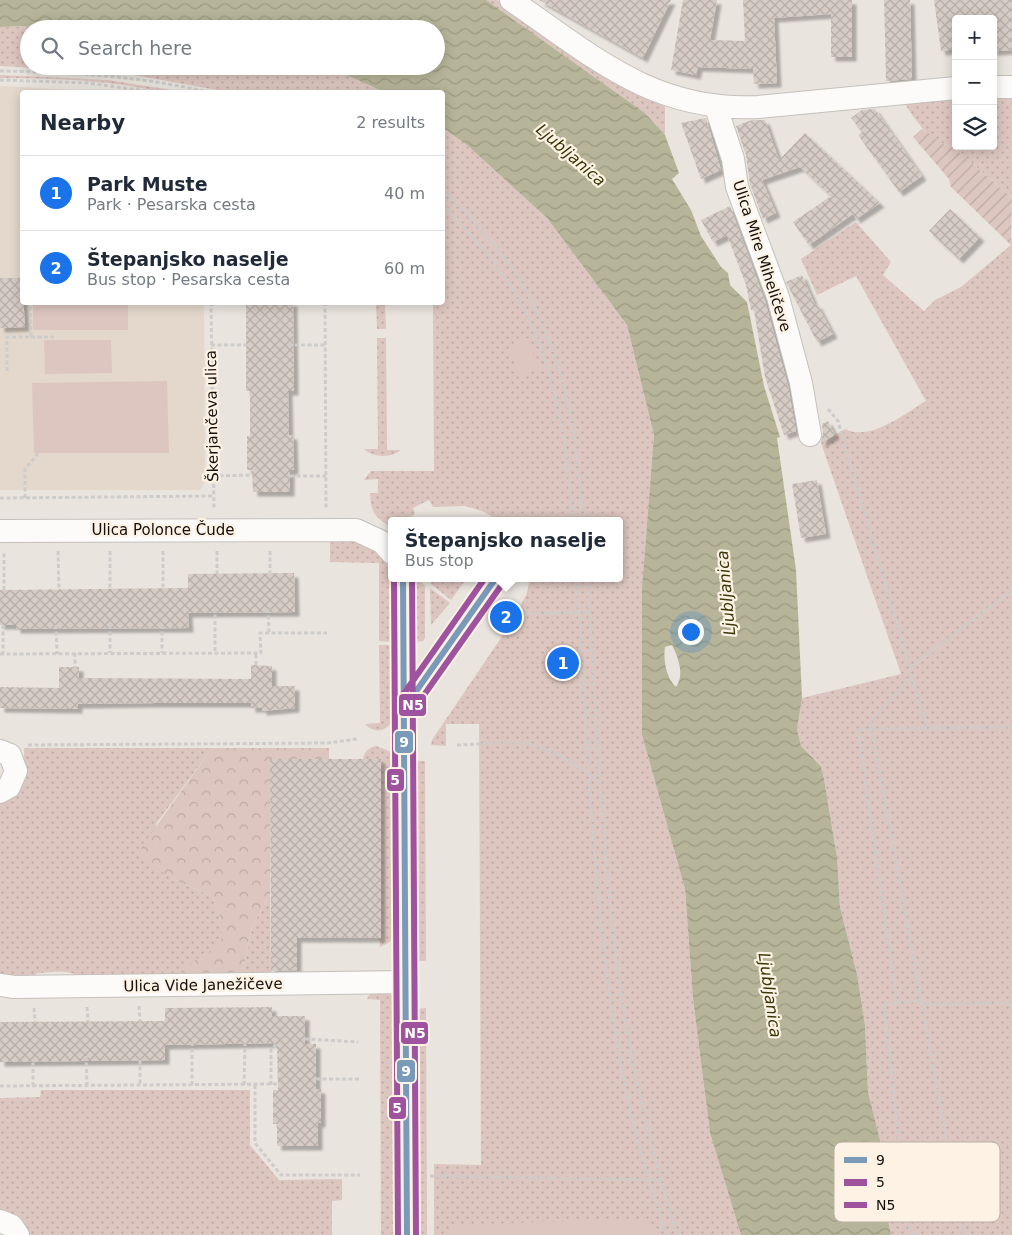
<!DOCTYPE html>
<meta charset="utf-8">
<style>
:root{--surface:#fff;--page:#f2f2f3;--text:#1f2937;--muted:#747a83;--line:#e0e1e3;--accent:#1a73e8}
body{margin:0;font-family:"DejaVu Sans",sans-serif;background:var(--page);color:var(--text)}
.controls{position:absolute;right:15px;top:15px;display:grid;overflow:hidden;border-radius:5px;box-shadow:0 2px 12px #0003}
.controls button{width:45px;height:45px;display:grid;place-items:center;padding:0;border:0;border-bottom:1px solid var(--line);background:var(--surface);color:var(--text);font:25px sans-serif}
.you{position:absolute;left:690px;top:631px;width:18px;height:18px;margin:-12px;border:4px solid #fff;border-radius:50%;background:#1a73e8;box-shadow:0 0 0 8px #1a73e833}
.badge{display:grid;place-items:center;width:32px;height:32px;border-radius:50%;background:var(--accent);color:#fff;font-size:16px;font-weight:700}
.pin{position:absolute;translate:-50% -50%;border:2px solid #fff;box-shadow:0 1px 5px #0006}
.popup{position:absolute;left:388px;top:517px;width:235px;height:65px;box-sizing:border-box;display:grid;place-content:center;border-radius:5px;background:var(--surface);filter:drop-shadow(0 1px 4px #0005);font-size:16px;white-space:nowrap;color:var(--muted)}
.popup b{font-size:19px;color:var(--text)}
.popup::after{content:'';position:absolute;left:50%;top:100%;margin-left:-10px;border:10px solid transparent;border-top-color:var(--surface)}
.list{margin:0;padding:0;list-style:none}
h2{display:flex;justify-content:space-between;align-items:center;height:65px;margin:0;padding:0 20px;font-size:21px}
h2 small{font-size:16px;font-weight:400;color:var(--muted)}
.list li{display:grid;grid-template-columns:32px 1fr auto;gap:15px;align-items:center;box-sizing:border-box;height:75px;padding:0 20px;border-top:1px solid var(--line)}
.list b{display:block;font-size:19px;white-space:nowrap}
.list p{margin:0;font-size:16px;white-space:nowrap;color:var(--muted)}
.list em{font-size:16px;font-style:normal;color:var(--muted)}
.icon{flex:none;width:28px;height:28px;fill:none;stroke:currentColor;stroke-width:2;stroke-linecap:round;stroke-linejoin:round}
.map{position:relative;flex:none;width:1012px;height:1235px;overflow:hidden}
.search{position:absolute;background:var(--surface);box-shadow:0 2px 12px #0003;left:20px;top:20px;width:425px;height:55px;display:flex;align-items:center;gap:12px;box-sizing:border-box;padding:0 18px;border-radius:28px;color:var(--muted);font-size:19px}
.panel{position:absolute;background:var(--surface);box-shadow:0 2px 12px #0003;left:20px;top:90px;width:425px;height:215px;border-radius:5px}
.map>svg:first-child{display:block}
.built{fill:#e3d8cb}
.grass{fill:url(#grass-dots)}
.forest{fill:url(#forest-crowns)}
.garden{fill:url(#garden-furrows)}
.pitch{fill:#ddc6bf}
.water{fill:url(#water-waves);fill-rule:evenodd}
.building{fill:url(#building-cross-hatch);filter:url(#shadow)}
.lines{fill:none;stroke-linecap:round;stroke-linejoin:round}
.minor-casing{stroke:#c4c0bb;stroke-width:24}
.path{stroke:#ceccca;stroke-width:3;stroke-dasharray:4 2.5;stroke-linecap:butt}
.minor{stroke:#fcfbfa;stroke-width:22}
.bus-1-casing{stroke:#fef2e5;stroke-width:10}
.bus-2-casing{stroke:#fef2e5;stroke-width:10}
.bus-3-casing{stroke:#fef2e5;stroke-width:10}
.bus-1{stroke:#7a9aba;stroke-width:6}
.bus-2{stroke:#9f539e;stroke-width:6}
.bus-3{stroke:#9f539e;stroke-width:6}
.labels{text-anchor:middle;dominant-baseline:central;stroke-width:4.5;stroke-linejoin:round;paint-order:stroke}
.street-label{font-size:15px;fill:#130f0b;stroke:#fef2e5}
.water-label{font-size:16px;font-style:italic;fill:#373707;stroke:#fef2e5}
.key{fill:#fef2e5;stroke:#b8aea4;stroke-width:1}
.key-label{font-size:14px;fill:#130f0b}
.line-badge{stroke:#fef2e5;stroke-width:2}
.badge-label{font-size:14px;text-anchor:middle;font-weight:bold;fill:#fff}
</style>
<div class="map">
<svg width="1012" height="1235" viewBox="0 0 1012 1235">
<defs>
<pattern id="grass-dots" width="8" height="8" patternUnits="userSpaceOnUse" patternTransform="scale(1.25)"><rect width="8" height="8" fill="#ddc6bf"/><path d="M2 2h.1M6 6h.1" fill="none" stroke="#bda9a3" stroke-width="1.8" stroke-linecap="round"/></pattern>
<pattern id="forest-crowns" width="20" height="18" patternUnits="userSpaceOnUse" patternTransform="scale(1.25)"><rect width="20" height="18" fill="#ddc6bf"/><path d="M2 6a3 3 0 1 1 6 0M12 15a3 3 0 1 1 6 0" fill="none" stroke="#bda9a3"/></pattern>
<pattern id="garden-furrows" width="10" height="10" patternUnits="userSpaceOnUse" patternTransform="scale(1.25)"><rect width="10" height="10" fill="#ddc6bf"/><path d="M-1 1l2-2M0 10L10 0M9 11l2-2" fill="none" stroke="#bda9a3"/></pattern>
<pattern id="water-waves" width="16" height="10" patternUnits="userSpaceOnUse" patternTransform="scale(1.25)"><rect width="16" height="10" fill="#b6b599"/><path d="M0 5q4-4 8 0t8 0" fill="none" stroke="#9c9a82"/></pattern>
<pattern id="building-cross-hatch" width="8" height="8" patternUnits="userSpaceOnUse" patternTransform="scale(1.25)"><rect width="8" height="8" fill="#d6ccc5"/><path d="M0 0l8 8M0 8l8-8" fill="none" stroke="#b7aea8"/></pattern>
<filter id="shadow"><feDropShadow dx="4.5" dy="4.5" stdDeviation="1" flood-color="#0004"/></filter>
</defs>
<rect width="100%" height="100%" fill="#eae4de"/>
<path class="built" d="M0 86 111 92H22V302L204 303 205 482 200 490H0Z"/>
<path class="grass" d="M486 0H497L625 88 665 105V135L645 113Z
M101 23H191L212 29H29V66H327L384 92H228L123 73 0 66V27Z
M0 75 108 80 185 92C159 93 134 86 108 83 72 79 36 78 0 78Z
M993 95 1012 96V198L952 146C929 143 915 119 903 101L956 97V146H993Z
M443 128 467 145 547 218 627 325 654 435 642 587V735L685 889 693 999 710 1133 741 1235H434V1164L481 1165 479 724H446V746L431 745 432 740 515 617 527 593 530 578H620V521H500L482 511 465 506 433 507 429 500 413 508 415 514 405 521H392V528C375 517 371 514 370 493H378V479L364 480 371 471H434L433 303 442 302Z
M856 222 891 262 883 275 924 311 935 300 961 287 1011 245 1012 239V1235H891L884 1201 880 1140 868 1092 865 1025 857 974 840 907 837 857 824 779 821 765 801 746 797 729 802 698 901 674 821 443 845 429C870 442 904 414 926 401L856 276 817 295 801 259Z
M376 303H385L386 329H377Z
M377 338H386L387 450H401C392 458 373 458 364 449H378Z
M330 539C339 540 355 538 364 542 402 561 393 606 393 642L379 641V563L330 562Z
M417 578 425 586V638L423 641 415 642V588Z
M431 578H467L451 600 431 584Z
M430 588 450 603 431 625Z
M379 645H393V720C386 732 374 734 365 724L380 723Z
M376 746 389 751 393 759 395 930 390 942 380 947 363 759C365 751 368 748 376 746Z
M24 748H212L156 824 171 878 213 897 223 925 222 944 202 956 174 981 85 982C72 967 55 972 37 973L30 981 0 979V804C23 790 25 773 24 748Z
M416 761H425L426 961H417Z
M270 895 271 975 241 981 252 926Z
M371 992 389 993 395 999 396 1235H381L380 1000 367 999Z
M426 1008 427 1235H419L417 1009Z
M41 1090H250V1145L279 1180 342 1179V1200L332 1201V1235H27L0 1210V1098L40 1097Z"/>
<path class="forest" d="M212 748H329V759L271 760 270 895 252 926 241 981H174L184 967 221 944 223 925 213 897 171 878 139 857 142 846Z"/>
<path class="garden" d="M922 129 945 145 952 146 1012 198 1011 245 951 187 949 179 913 137Z"/>
<path class="pitch" d="M33 303H128V330H33Z
M528 338 539 369 519 377 508 346Z
M44 340H111L112 373 45 374Z
M167 381 169 453H34L32 383Z
M639 1219 652 1226 659 1235H446L458 1225Z"/>
<path class="water" d="M0 0H486L645 113 665 135 679 173 672 179 691 210 701 236 721 267 728 273 730 285 747 302 764 386 780 437 777 438 796 570 802 698 797 729 801 746 821 766 824 779 837 857 840 907 857 974 865 1025 868 1092 880 1140 884 1201 891 1235H741L710 1133 693 999 685 889 642 735V587L654 435 627 325 547 218 467 145 443 128 442 92H384L327 66H436V29H212L191 23H101L0 27ZM672 645C678 657 685 675 676 687 666 678 663 659 665 647Z"/>
<path class="building" d="M539 0H671L643 58Z
M683 0H717L710 40 745 41 743 0H852V57H831V14L774 18 777 83 754 84 753 69 698 67 696 75 671 70Z
M884 0H910L912 79 886 81Z
M934 0H1012V50L993 51V19H956V49L941 51Z
M875 109 922 176 899 192 858 135 862 132 851 118 862 110Z
M706 118 721 170 701 179 681 123Z
M752 120H765L779 160 805 133 880 203 856 219 853 214 809 245 793 222 831 196 800 167 762 180 776 213 763 219 750 184 746 155 736 126Z
M730 206 765 301 788 386 796 431 784 435 765 377 754 310H751L746 285 727 235 713 242 701 220Z
M950 209 980 237 959 259 929 231Z
M802 275 815 305 817 304 833 334 817 342 786 282Z
M0 278H22L25 327 0 328Z
M246 302H293L294 391H288L289 435H293L294 470H290V492H253L252 470H247V436H250V391H246Z
M828 421 835 435 821 443 823 433 822 424Z
M817 480 826 534 801 538 792 484Z
M294 573 295 612 188 613 189 628 16 629V625H0V590L188 588V574Z
M251 665 272 666V686H295V708L262 711V708H251V703H155L78 704V709L0 708V687L59 688V667H79V678L251 679Z
M270 759H381V938H297V970L271 971Z
M272 1007V1016H305V1044H316V1089H321V1123H318V1146H277V1124H273V1090H278L277 1043 165 1045V1060L0 1062V1022L165 1021V1008Z"/>
<g class="lines">
<defs>
<path id="minor" d="M511 0C593 56 653 112 758 107L956 88
M993 87H1012
M716 107 733 159 737 187 778 297 801 383 810 435
M0 531 356 530 382 542 392 553
M403 578 407 1235
M405 707 427 678 496 578
M0 751 10 755 16 771 9 787 0 792
M0 985 14 987 406 982
M0 1221 12 1226 18 1235"/>
</defs>
<use href="#minor" class="minor-casing"/>
<path class="path" d="M0 71C71 72 139 76 208 92
M0 80 88 83 154 92
M442 189C466 213 491 238 510 266 563 340 577 432 583 521
M442 203C466 230 491 255 510 285 555 356 566 439 573 521
M211 302 214 510
M325 302 326 509
M31 337H54
M211 345H250
M288 345H325
M7 371V337H31L30 302
M828 409 838 421 927 727
M213 476 252 475
M290 476H326
M0 498 213 496
M25 498V469L41 450
M58 551 59 589
M110 551V589
M163 551V588
M217 551V574
M270 551V573
M577 578C590 758 592 951 634 1126 643 1163 655 1199 666 1235
M587 578C597 714 601 850 620 985 632 1070 652 1153 677 1235
M4 590V551
M215 608V653
M268 609 269 633
M511 614 590 612
M3 625V654
M56 625 57 654
M110 625V653
M162 625V653
M75 653V667
M0 654 261 653 260 633H327
M256 665V653
M910 668 1012 591
M28 745 328 743 357 739
M457 745C479 745 503 740 524 743 552 747 578 767 600 782
M897 1003 858 730 872 729V721L912 676
M923 1004 1012 1003
M139 1006 140 1021
M87 1007 88 1022
M34 1008 35 1022
M305 1039 358 1042
M86 1056 87 1085
M140 1060V1085
M316 1079H359
M192 1085V1040
M244 1085 245 1044
M255 1085V1143L281 1175H360
M271 1085V1050L277 1043
M0 1086 277 1084
M33 1086V1061
M430 1176 660 1180
M914 1235 908 1224 884 1004 922 1000
M964 1235 872 729 1012 727"/>
<use href="#minor" class="minor"/>
<defs>
<path id="bus-1" d="M403 578 407 1235
M405 707 496 578"/>
<path id="bus-2" d="M394 578 398 1235
M412 712 503 583"/>
<path id="bus-3" d="M412 578 416 1235
M398 702 485 578"/>
</defs>
<use href="#bus-1" class="bus-1-casing"/>
<use href="#bus-2" class="bus-2-casing"/>
<use href="#bus-3" class="bus-3-casing"/>
<use href="#bus-1" class="bus-1"/>
<use href="#bus-2" class="bus-2"/>
<use href="#bus-3" class="bus-3"/>
</g>
<g class="labels">
<g class="street-label">
<text transform="translate(762 256) rotate(72)">Ulica Mire Miheličeve</text>
<text transform="translate(212 416) rotate(-91)">Škerjančeva ulica</text>
<text x="163" y="530">Ulica Polonce Čude</text>
<text transform="translate(203 985) rotate(-1)">Ulica Vide Janežičeve</text>
</g>
<g class="water-label">
<text transform="translate(571 155) rotate(41)">Ljubljanica</text>
<text transform="translate(726 593) rotate(-95)">Ljubljanica</text>
<text transform="translate(770 995) rotate(82)">Ljubljanica</text>
</g>
</g>
<rect x="834" y="1142" width="166" height="80" rx="8" class="key"/>
<rect x="844" y="1157" width="23" height="6" fill="#7a9aba"/>
<rect x="844" y="1179" width="23" height="7" fill="#9f539e"/>
<rect x="844" y="1202" width="23" height="6" fill="#9f539e"/>
<g class="key-label">
<text x="876" y="1165">9</text>
<text x="876" y="1187">5</text>
<text x="876" y="1210">N5</text>
</g>
<g class="line-badge">
<rect x="398" y="693" width="29" height="24" rx="5" fill="#9f539e"/>
<rect x="394" y="730" width="20" height="24" rx="5" fill="#7a9aba"/>
<rect x="386" y="768" width="19" height="24" rx="5" fill="#9f539e"/>
<rect x="400" y="1021" width="29" height="24" rx="5" fill="#9f539e"/>
<rect x="396" y="1059" width="20" height="24" rx="5" fill="#7a9aba"/>
<rect x="388" y="1096" width="19" height="24" rx="5" fill="#9f539e"/>
</g>
<g class="badge-label">
<text x="413" y="710">N5</text>
<text x="404" y="747">9</text>
<text x="395" y="785">5</text>
<text x="415" y="1038">N5</text>
<text x="406" y="1076">9</text>
<text x="397" y="1113">5</text>
</g>
</svg>
<div class="controls">
<button>+</button>
<button>−</button>
<button><svg class="icon" aria-label="layers" viewBox="0 0 24 24"><path d="M12 4l9 5-9 5-9-5zM3 14l9 5 9-5"/></svg></button>
</div>
<div class="you"></div>
<div class="pin badge" style="left:563px;top:663px">1</div>
<div class="pin badge" style="left:506px;top:617px">2</div>
<div class="popup"><b>Štepanjsko naselje</b>Bus stop</div>
<div class="search"><svg class="icon" aria-label="search" viewBox="0 0 24 24"><circle cx="10" cy="10" r="6"/><path d="M15 15l6 6"/></svg>Search here</div>
<section class="panel">
<h2>Nearby<small>2 results</small></h2>
<ul class="list">
<li><span class="badge">1</span><div><b>Park Muste</b><p>Park · Pesarska cesta</p></div><em>40 m</em></li>
<li><span class="badge">2</span><div><b>Štepanjsko naselje</b><p>Bus stop · Pesarska cesta</p></div><em>60 m</em></li>
</ul>
</section>
</div>
